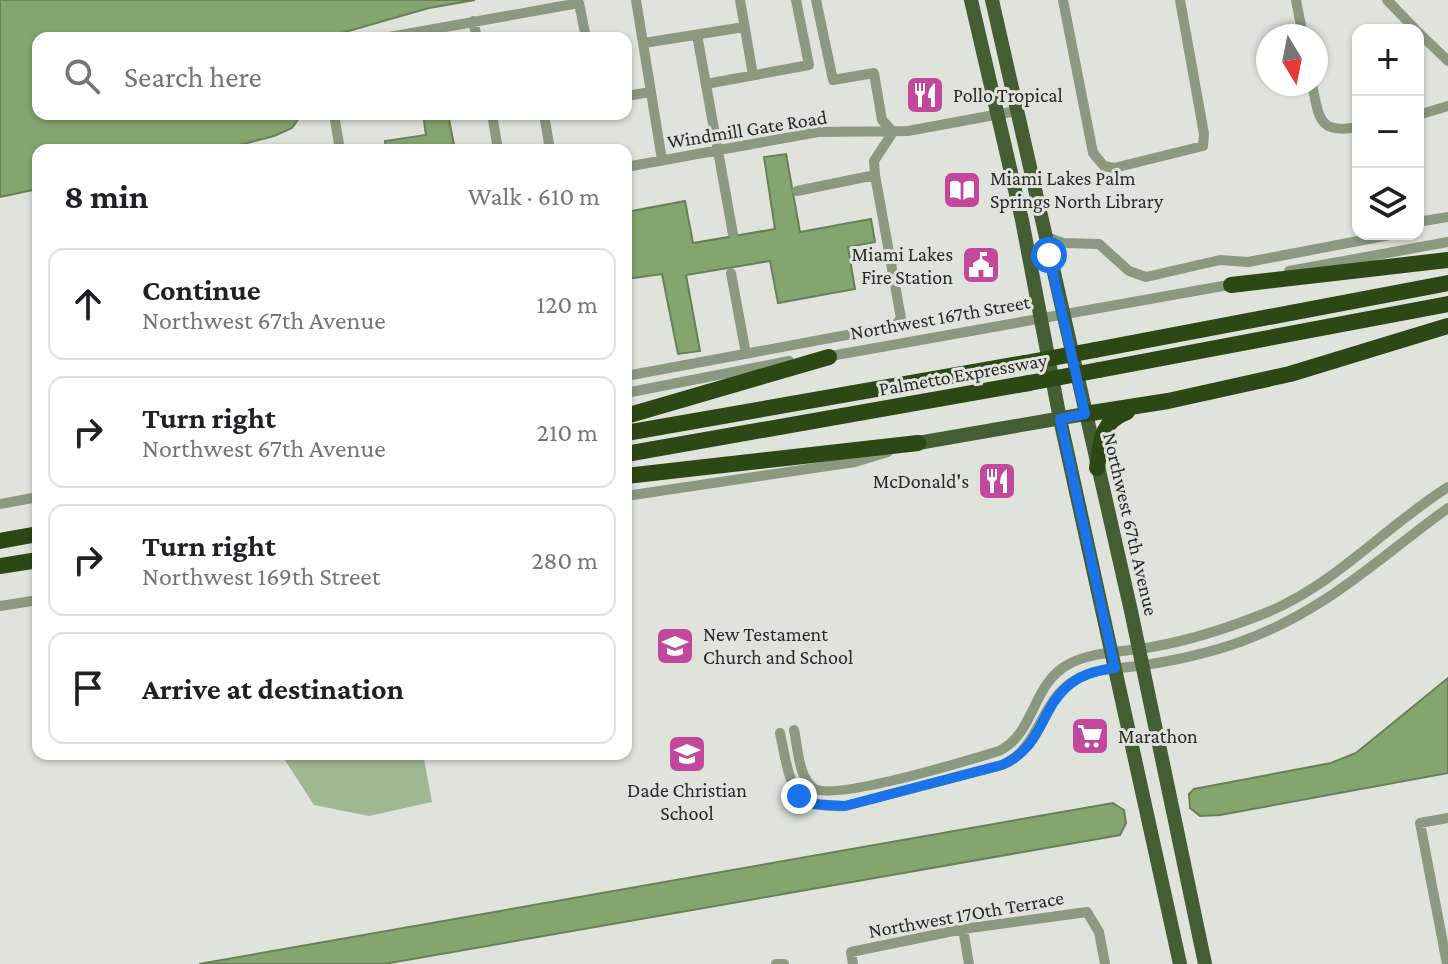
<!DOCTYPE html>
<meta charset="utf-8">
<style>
:root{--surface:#fff;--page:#f2f2f2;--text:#202124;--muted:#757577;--line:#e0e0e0}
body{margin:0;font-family:"Crimson Pro",serif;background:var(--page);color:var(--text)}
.controls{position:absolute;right:24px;top:24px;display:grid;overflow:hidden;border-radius:16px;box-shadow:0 2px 6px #0004}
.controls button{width:72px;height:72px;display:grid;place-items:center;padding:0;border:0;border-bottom:2px solid var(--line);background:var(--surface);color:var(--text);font:40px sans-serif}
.compass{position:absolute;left:1256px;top:24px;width:72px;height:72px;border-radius:50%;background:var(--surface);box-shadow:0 2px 6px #0004;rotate:170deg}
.stop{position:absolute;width:24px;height:24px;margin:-18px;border:6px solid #1a73e8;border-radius:50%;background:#fff}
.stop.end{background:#1a73e8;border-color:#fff;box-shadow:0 2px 8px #0008}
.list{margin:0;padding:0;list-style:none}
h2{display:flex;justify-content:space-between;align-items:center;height:104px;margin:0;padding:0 32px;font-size:34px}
h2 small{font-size:26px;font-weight:400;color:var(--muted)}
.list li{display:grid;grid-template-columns:52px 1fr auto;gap:24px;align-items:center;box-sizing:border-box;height:112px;margin:0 16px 16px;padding:0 16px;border:2px solid var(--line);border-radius:16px}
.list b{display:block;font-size:30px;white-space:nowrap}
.list p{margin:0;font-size:26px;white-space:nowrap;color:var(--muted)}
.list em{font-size:26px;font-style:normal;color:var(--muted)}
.icon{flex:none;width:44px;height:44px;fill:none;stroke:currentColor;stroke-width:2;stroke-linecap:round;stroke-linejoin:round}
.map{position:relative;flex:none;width:1448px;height:964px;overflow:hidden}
.search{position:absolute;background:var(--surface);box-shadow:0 2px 6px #0004;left:32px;top:32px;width:600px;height:88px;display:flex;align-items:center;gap:20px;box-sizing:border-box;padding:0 28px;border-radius:16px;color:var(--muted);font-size:30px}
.panel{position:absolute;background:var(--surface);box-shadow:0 2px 6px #0004;left:32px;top:144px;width:600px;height:616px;border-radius:16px}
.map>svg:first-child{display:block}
.green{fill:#a0b892}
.water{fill:#84a56e;stroke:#698059;stroke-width:2}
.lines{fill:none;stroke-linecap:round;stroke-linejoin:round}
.minor{stroke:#8b9981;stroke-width:10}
.major{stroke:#445d32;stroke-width:14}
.highway{stroke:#2c4814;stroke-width:16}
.highway-bridge{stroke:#2c4814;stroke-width:16}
.route{stroke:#1a73e8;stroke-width:10}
.labels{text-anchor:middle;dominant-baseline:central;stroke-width:6;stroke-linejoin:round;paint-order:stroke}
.poi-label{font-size:20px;fill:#292a28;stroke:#dfe3dc;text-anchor:start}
.street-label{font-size:20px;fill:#292a28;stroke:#dfe3dc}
</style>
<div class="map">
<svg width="1448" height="964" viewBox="0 0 1448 964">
<rect width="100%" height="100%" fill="#dfe3dc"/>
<path class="green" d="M281 754H423L432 802 369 816 314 805Z"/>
<path class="water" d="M0 0H475L429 8 324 38H38V114H302L292 128 274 136 220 150H38V189L0 197Z
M423 114H448L455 150H386L385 141 426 135Z
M786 154 800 232 871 219 875 242 848 247 855 289 778 303 770 261 686 275 700 351 678 354 662 274 626 279V212L685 201 693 243 775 229 764 157Z
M1448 678V773L1220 815 1200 816 1190 808 1189 794 1194 789 1331 763 1356 753Z
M1113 803 1124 810 1126 823 1120 835 384 964H199Z"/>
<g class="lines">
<path class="minor" d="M636 0 662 160
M740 0 753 75
M1063 0 1093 153 1104 166 1114 168 1203 146 1204 134 1180 0
M1296 0 1303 36
M1387 0 1416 30
M473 21 477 38
M1418 32 1448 61
M697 35 733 234
M384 38 579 3 586 38
M644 43 744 27
M706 84 809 65 796 0
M1312 84C1319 117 1318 135 1358 127
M626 96 651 92
M334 114 340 150
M492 114 498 150
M544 114 550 150
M1418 115 1448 106
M626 167 818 132 908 131 1016 111
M797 191 875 175
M1418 222 1448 217
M1044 236 1063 243 1099 244 1129 271 1146 277 1220 260 1248 262 1395 234
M1289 271 1448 242
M731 273 746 354
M825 357 1234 284
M626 376 895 326 901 318 875 175 874 161 893 132 882 120 874 73 833 80 816 0
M626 393 789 361
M626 496 855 462 888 452
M0 504 38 497
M0 606 38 600
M794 730C798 747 798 776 813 788 833 802 969 760 999 751 1035 734 1032 683 1069 664 1094 651 1125 652 1152 647 1192 640 1231 627 1268 612 1337 583 1386 526 1448 487
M780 733C790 779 789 810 845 806L1002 765C1041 748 1039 701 1075 680 1097 667 1121 669 1145 665 1177 660 1209 653 1240 642 1326 611 1376 560 1448 508
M963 929 969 964
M776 964H784
M853 964 851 952 963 929 1087 912 1099 932 1105 964
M1447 964 1420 823 1448 818"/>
<path class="major" d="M971 0 1022 220 1060 419 1180 964
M992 0 1131 611 1205 964
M918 443 1085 414"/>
<path class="highway" d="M1231 285 1448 260
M1095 350 1448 283
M1099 370 1448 304
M1085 414 1168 401 1290 374 1448 326
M626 416 829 357
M626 433 1025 363
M626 454 1029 383
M1097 468C1101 442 1100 422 1127 412
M626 476 918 443
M0 541 38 534
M0 566 38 560"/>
<path class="highway-bridge" d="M1025 363 1095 350
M1029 383 1099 370"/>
</g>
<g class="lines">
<path class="route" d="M799 796 811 804 845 806 1002 765C1057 742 1033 677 1115 668L1060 419 1085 414 1049 255"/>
</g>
<defs>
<symbol id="restaurant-square" viewBox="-11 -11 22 22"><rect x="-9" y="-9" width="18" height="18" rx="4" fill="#c3489b" stroke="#dfe3dc"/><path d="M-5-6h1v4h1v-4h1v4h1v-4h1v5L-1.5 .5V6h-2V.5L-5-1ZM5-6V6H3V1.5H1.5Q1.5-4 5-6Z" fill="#fff"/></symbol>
<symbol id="library-square" viewBox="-11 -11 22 22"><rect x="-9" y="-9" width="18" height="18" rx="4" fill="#c3489b" stroke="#dfe3dc"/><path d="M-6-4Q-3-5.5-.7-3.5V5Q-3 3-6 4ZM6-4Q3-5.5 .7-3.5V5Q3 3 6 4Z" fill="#fff"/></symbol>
<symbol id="civic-square" viewBox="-11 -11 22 22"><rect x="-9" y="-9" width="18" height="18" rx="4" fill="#c3489b" stroke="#dfe3dc"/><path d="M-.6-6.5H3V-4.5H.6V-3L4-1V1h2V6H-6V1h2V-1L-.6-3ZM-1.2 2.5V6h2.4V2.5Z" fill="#fff"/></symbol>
<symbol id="school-square" viewBox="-11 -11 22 22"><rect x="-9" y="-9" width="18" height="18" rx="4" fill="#c3489b" stroke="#dfe3dc"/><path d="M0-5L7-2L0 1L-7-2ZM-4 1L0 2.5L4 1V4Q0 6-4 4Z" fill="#fff"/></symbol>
<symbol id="supermarket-square" viewBox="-11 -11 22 22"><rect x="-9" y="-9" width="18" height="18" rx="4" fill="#c3489b" stroke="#dfe3dc"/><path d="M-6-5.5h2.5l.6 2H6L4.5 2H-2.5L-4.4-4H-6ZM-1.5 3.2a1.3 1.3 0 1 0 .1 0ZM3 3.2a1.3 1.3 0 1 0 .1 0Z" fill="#fff"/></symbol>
</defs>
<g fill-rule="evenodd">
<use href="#restaurant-square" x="903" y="73" width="44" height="44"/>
<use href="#library-square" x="940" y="168" width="44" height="44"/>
<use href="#civic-square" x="959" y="243" width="44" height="44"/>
<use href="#restaurant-square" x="975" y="459" width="44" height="44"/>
<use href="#school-square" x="653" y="624" width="44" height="44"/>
<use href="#supermarket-square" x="1068" y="714" width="44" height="44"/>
<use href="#school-square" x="665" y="732" width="44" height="44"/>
</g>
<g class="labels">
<g class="poi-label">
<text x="953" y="95">Pollo Tropical</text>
<text x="990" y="178">Miami Lakes Palm<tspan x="990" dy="23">Springs North Library</tspan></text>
<text x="953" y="254" text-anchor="end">Miami Lakes<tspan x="953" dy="23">Fire Station</tspan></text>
<text x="969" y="481" text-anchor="end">McDonald's</text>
<text x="703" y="634">New Testament<tspan x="703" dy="23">Church and School</tspan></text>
<text x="1118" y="736">Marathon</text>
<text x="687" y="790" text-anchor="middle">Dade Christian<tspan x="687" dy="23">School</tspan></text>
</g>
<g class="street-label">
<text transform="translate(747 129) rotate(-9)">Windmill Gate Road</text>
<text transform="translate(940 317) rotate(-10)">Northwest 167th Street</text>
<text transform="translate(963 374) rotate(-10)">Palmetto Expressway</text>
<text transform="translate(1131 524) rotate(77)">Northwest 67th Avenue</text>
<text transform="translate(966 914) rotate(-10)">Northwest 17Oth Terrace</text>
</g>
</g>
</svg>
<div class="controls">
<button>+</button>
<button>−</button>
<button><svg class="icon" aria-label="layers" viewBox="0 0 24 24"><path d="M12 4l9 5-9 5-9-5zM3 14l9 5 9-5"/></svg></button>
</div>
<svg class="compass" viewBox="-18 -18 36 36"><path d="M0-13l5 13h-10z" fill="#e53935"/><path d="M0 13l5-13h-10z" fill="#757577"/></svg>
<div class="stop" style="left:1049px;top:255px"></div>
<div class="stop end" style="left:799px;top:796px"></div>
<div class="search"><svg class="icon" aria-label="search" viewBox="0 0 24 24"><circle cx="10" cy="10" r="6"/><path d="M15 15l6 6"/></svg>Search here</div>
<section class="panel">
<h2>8 min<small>Walk · 610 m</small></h2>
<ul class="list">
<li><svg class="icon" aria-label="ahead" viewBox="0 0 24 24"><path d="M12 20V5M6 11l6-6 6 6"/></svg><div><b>Continue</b><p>Northwest 67th Avenue</p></div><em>120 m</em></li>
<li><svg class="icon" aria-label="right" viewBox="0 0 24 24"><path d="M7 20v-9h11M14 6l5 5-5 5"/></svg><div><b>Turn right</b><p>Northwest 67th Avenue</p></div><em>210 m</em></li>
<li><svg class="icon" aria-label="right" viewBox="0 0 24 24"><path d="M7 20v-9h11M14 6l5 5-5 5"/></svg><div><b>Turn right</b><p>Northwest 169th Street</p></div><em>280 m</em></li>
<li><svg class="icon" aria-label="arrive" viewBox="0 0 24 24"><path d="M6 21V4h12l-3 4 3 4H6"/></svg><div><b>Arrive at destination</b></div></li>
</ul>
</section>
</div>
